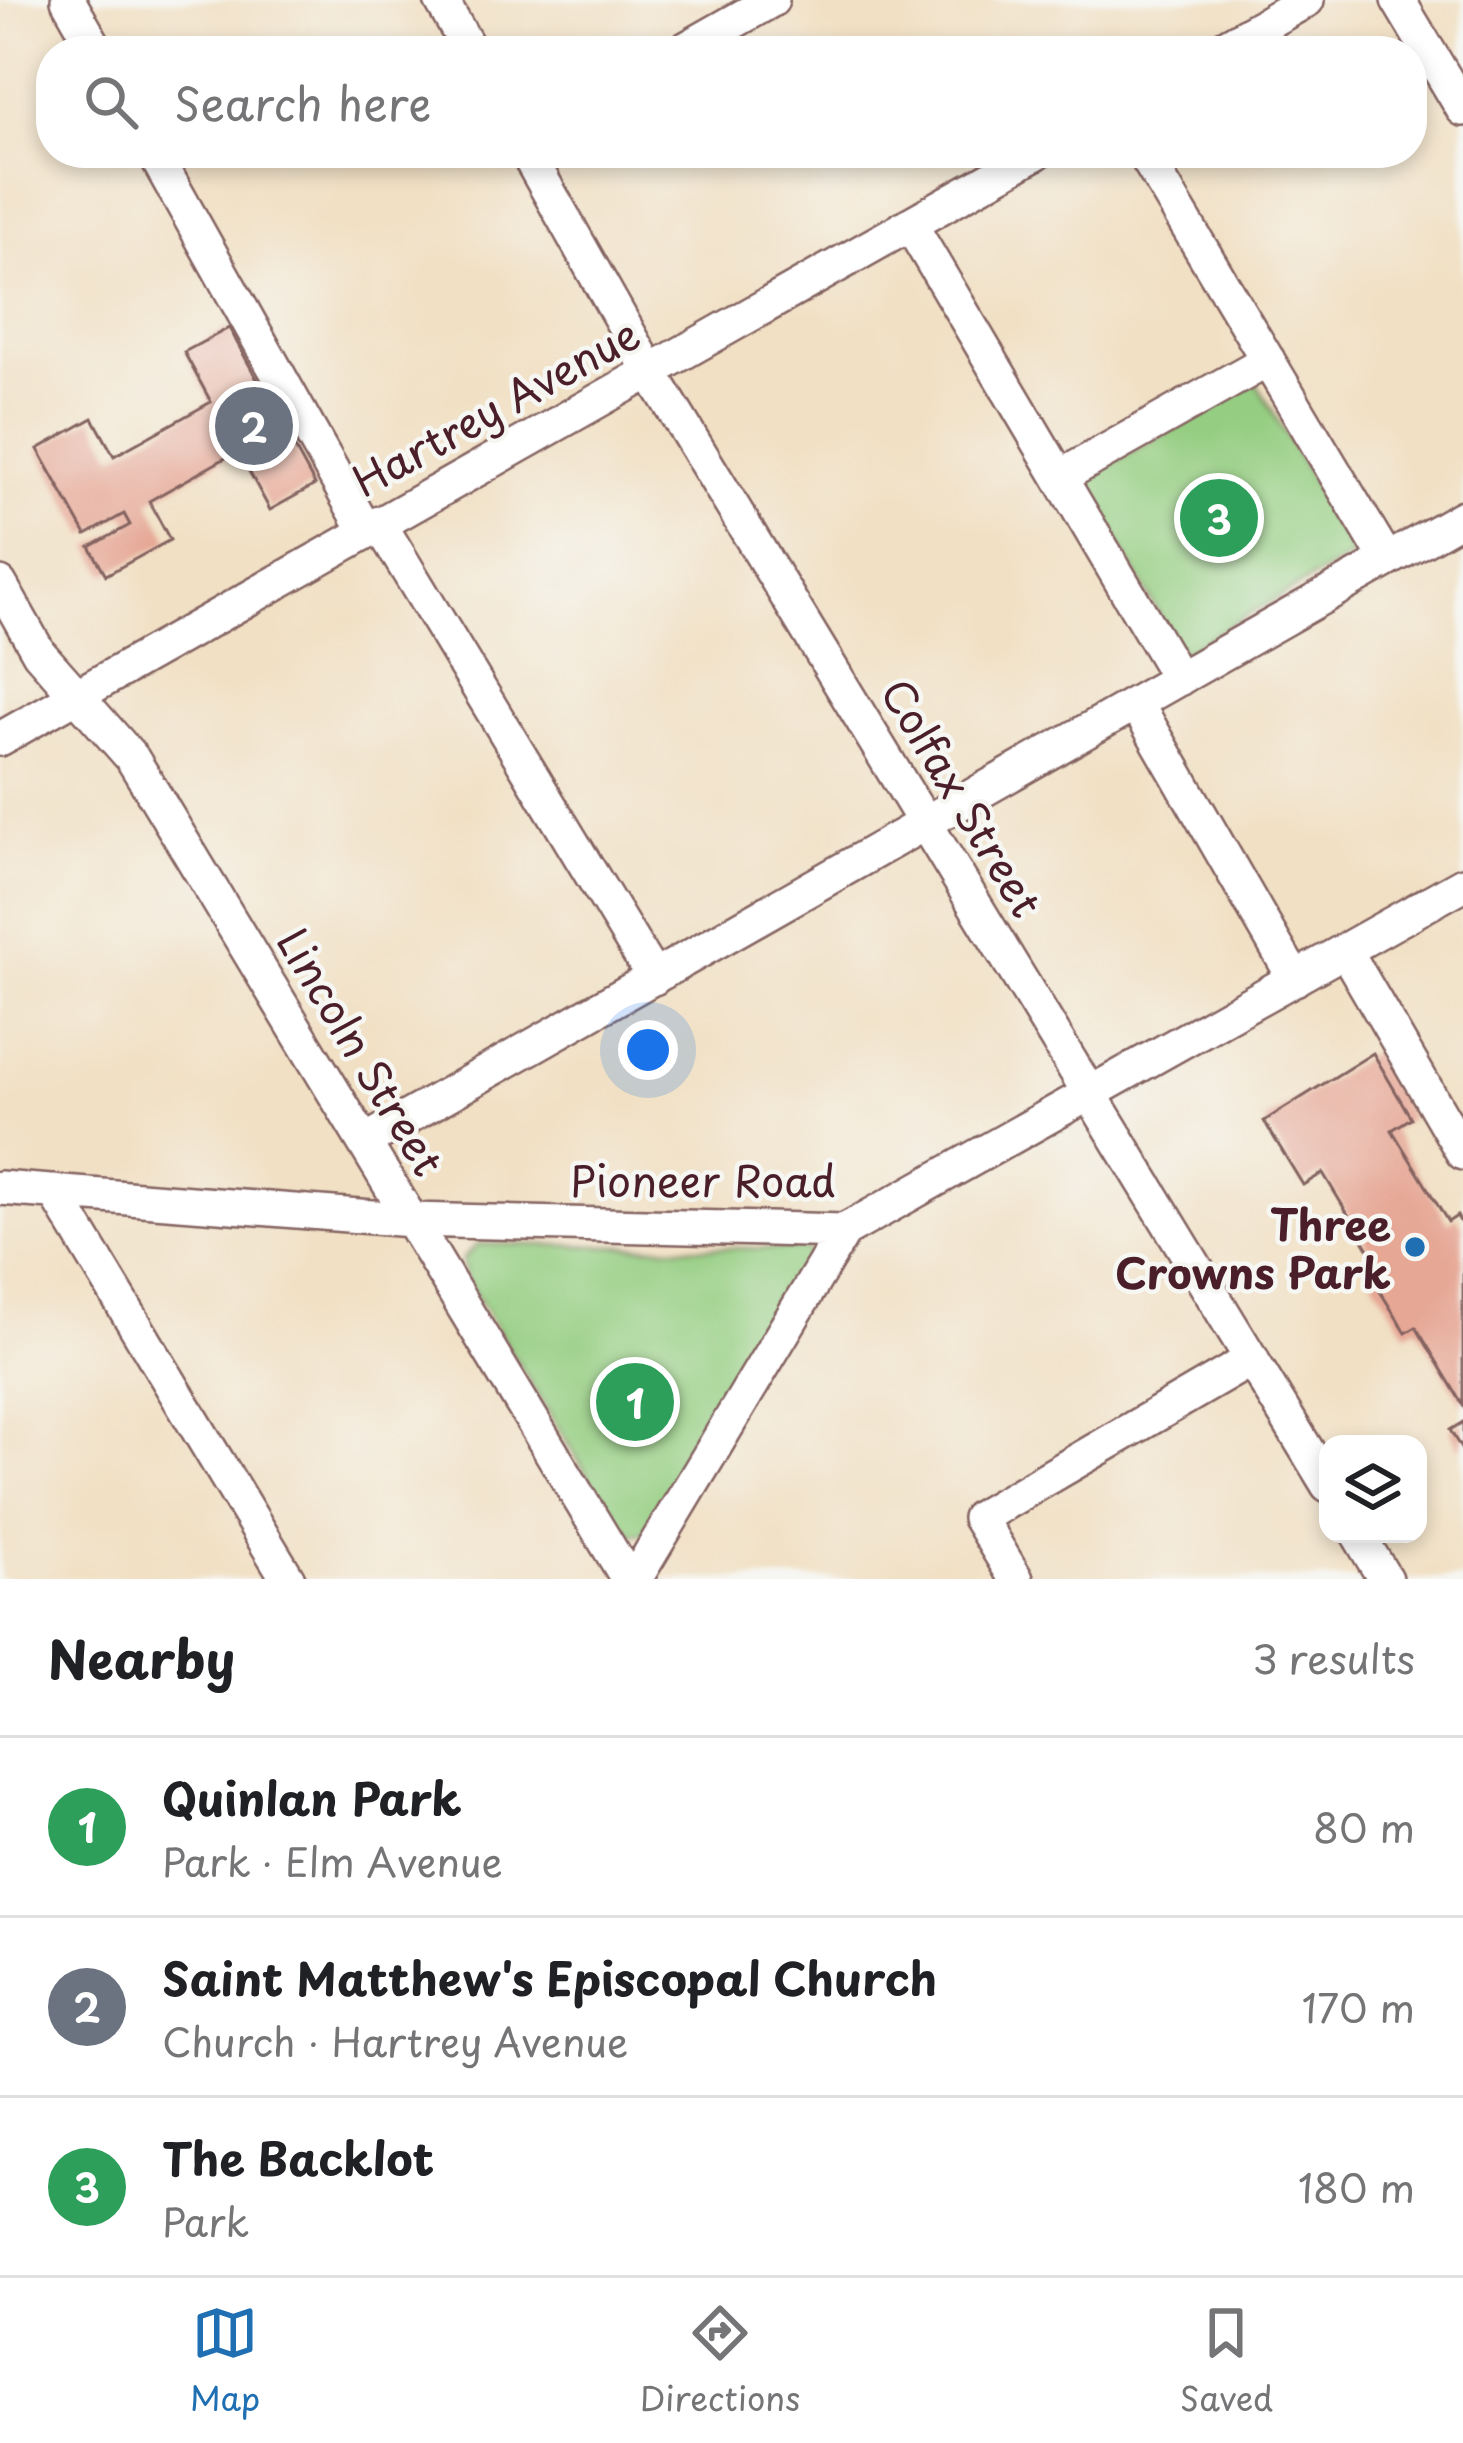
<!DOCTYPE html>
<meta charset="utf-8">
<style>
:root{--surface:#fff;--page:#f2f2f2;--text:#202124;--muted:#757577;--line:#e0e0e0;--accent:#1f6fb2}
body{margin:0;font-family:"Playpen Sans",sans-serif;background:var(--page);color:var(--text)}
.controls{position:absolute;right:36px;bottom:36px;display:grid;overflow:hidden;border-radius:24px;box-shadow:0 6px 18px #0003}
.controls button{width:108px;height:108px;display:grid;place-items:center;padding:0;border:0;border-bottom:3px solid var(--line);background:var(--surface);color:var(--text);font:60px sans-serif}
.you{position:absolute;left:648px;top:1050px;width:42px;height:42px;margin:-30px;border:9px solid #fff;border-radius:50%;background:#1a73e8;box-shadow:0 0 0 18px #1a73e833}
.badge{display:grid;place-items:center;width:78px;height:78px;border-radius:50%;background:var(--accent);color:#fff;font-size:39px;font-weight:700}
.pin{position:absolute;translate:-50% -50%;border:6px solid #fff;box-shadow:0 3px 12px #0006}
.list{margin:0;padding:0;list-style:none}
h2{display:flex;justify-content:space-between;align-items:center;height:156px;margin:0;padding:0 48px;font-size:51px}
h2 small{font-size:39px;font-weight:400;color:var(--muted)}
.list li{display:grid;grid-template-columns:78px 1fr auto;gap:36px;align-items:center;box-sizing:border-box;height:180px;padding:0 48px;border-top:3px solid var(--line)}
.list b{display:block;font-size:45px;white-space:nowrap}
.list p{margin:0;font-size:39px;white-space:nowrap;color:var(--muted)}
.list em{font-size:39px;font-style:normal;color:var(--muted)}
.icon{flex:none;width:66px;height:66px;fill:none;stroke:currentColor;stroke-width:2;stroke-linecap:round;stroke-linejoin:round}
.map{position:relative;flex:none;width:1463px;height:1579px;overflow:hidden}
.search{position:absolute;background:var(--surface);box-shadow:0 6px 18px #0003;left:36px;right:36px;top:36px;height:132px;display:flex;align-items:center;gap:30px;box-sizing:border-box;padding:0 42px;border-radius:48px;color:var(--muted);font-size:45px}
.sheet{height:696px;background:var(--surface)}
nav{display:flex;justify-content:space-around;align-items:center;box-sizing:border-box;height:168px;border-top:3px solid var(--line);background:var(--surface);font-size:33px;color:var(--muted)}
nav a{display:grid;justify-items:center;gap:6px}
nav .on{color:var(--accent)}
.map>svg:first-child{display:block}
.green{fill:#95ce82;stroke:#707656;stroke-width:3}
.building{fill:#e6a795}
.lines{fill:none;stroke-linecap:round;stroke-linejoin:round}
.minor-casing{stroke:#846361;stroke-width:38}
.minor{stroke:#fff;stroke-width:33}
.poi-dot{fill:#1f6fb2;stroke:#f6f6f2;stroke-width:4.5}
.labels{text-anchor:middle;dominant-baseline:central;stroke-width:9;stroke-linejoin:round;paint-order:stroke}
.street-label{font-size:42px;fill:#4a1f2b;stroke:#f6f6f2}
.poi-label{font-size:42px;font-weight:bold;fill:#4a1f2b;stroke:#f6f6f2;text-anchor:end}
</style>
<div class="map">
<svg width="1463" height="1579" viewBox="0 0 1463 1579">
<rect width="100%" height="100%" fill="#f6f6f2"/>
<filter id="ink" filterUnits="userSpaceOnUse"><feTurbulence type="fractalNoise" baseFrequency=".00833" numOctaves="2"/><feDisplacementMap in="SourceGraphic" scale="24" xChannelSelector="R" yChannelSelector="G"/><feConvolveMatrix kernelMatrix="1 2 1 2 8 2 1 2 1" color-interpolation-filters="sRGB"/></filter>
<filter id="wash" filterUnits="userSpaceOnUse"><feTurbulence type="fractalNoise" baseFrequency=".004" numOctaves="4" result="noise"/><feDisplacementMap in="SourceGraphic" scale="48" xChannelSelector="R" yChannelSelector="G"/><feGaussianBlur stdDeviation="2.7" result="paint"/><feColorMatrix in="noise" values="0 0 0 0 0 0 0 0 0 0 0 0 0 0 0 0 0 1.4 0 .05"/><feComposite in="paint" operator="in"/></filter>
<g filter="url(#wash)">
<rect width="100%" height="100%" fill="#f1e0c4"/>
<path class="green" d="M1256 382 1354 555 1181 653 1083 480Z
M478 1244 804 1249 811 1253 812 1262 646 1533 629 1534 619 1526 467 1281 462 1260Z"/>
<g id="blocks">
<path class="building" d="M229 328 315 485 270 510 238 451 149 501 170 540 106 575 90 547 130 525 124 514 86 535 38 449 93 418 114 456 211 402 184 352Z
M1373 1053 1411 1118 1392 1130 1448 1222 1457 1216 1463 1227V1405L1416 1327 1406 1333 1368 1272 1379 1266 1323 1173 1303 1185 1264 1121Z
M1463 1422V1452L1450 1430Z"/>
</g>
</g>
<g filter="url(#ink)">
<use href="#blocks" fill-opacity="0" stroke="#846361" stroke-width="3"/>
<g class="lines">
<defs>
<path id="minor" d="M68 0 97 51
M441 0 470 51
M1398 0 1463 109
M682 51 772 0
M1217 51 1307 0
M154 153 366 531
M527 153 650 371 1328 1485
M1144 153 1387 560
M910 224 1179 679
M1060 477 1268 360
M379 523 654 978
M0 584 39 653 132 758 628 1579
M1136 703 1295 979
M0 739 1036 153
M1345 950 1463 1153
M364 1142 1463 517
M0 1188 411 1220 844 1231 1463 884
M55 1192 288 1579
M1358 1534 1385 1579
M635 1579 844 1231
M1016 1579 979 1518 1252 1359"/>
</defs>
<use href="#minor" class="minor-casing"/>
<use href="#minor" class="minor"/>
</g>
</g>
<circle class="poi-dot" cx="1415" cy="1247" r="12"/>
<g class="labels">
<g class="street-label">
<text transform="translate(495 406) rotate(-29)">Hartrey Avenue</text>
<text transform="translate(963 797) rotate(59)">Colfax Street</text>
<text transform="translate(362 1051) rotate(59)">Lincoln Street</text>
<text x="703" y="1179">Pioneer Road</text>
</g>
<g class="poi-label">
<text x="1391" y="1223">Three<tspan x="1391" dy="48">Crowns Park</tspan></text>
</g>
</g>
</svg>
<div class="controls">
<button><svg class="icon" aria-label="layers" viewBox="0 0 24 24"><path d="M12 4l9 5-9 5-9-5zM3 14l9 5 9-5"/></svg></button>
</div>
<div class="you"></div>
<div class="pin badge" style="left:635px;top:1402px;background:#2e9e5b">1</div>
<div class="pin badge" style="left:254px;top:426px;background:#6b7280">2</div>
<div class="pin badge" style="left:1219px;top:518px;background:#2e9e5b">3</div>
<div class="search"><svg class="icon" aria-label="search" viewBox="0 0 24 24"><circle cx="10" cy="10" r="6"/><path d="M15 15l6 6"/></svg>Search here</div>
</div>
<section class="sheet">
<h2>Nearby<small>3 results</small></h2>
<ul class="list">
<li><span class="badge" style="background:#2e9e5b">1</span><div><b>Quinlan Park</b><p>Park · Elm Avenue</p></div><em>80 m</em></li>
<li><span class="badge" style="background:#6b7280">2</span><div><b>Saint Matthew's Episcopal Church</b><p>Church · Hartrey Avenue</p></div><em>170 m</em></li>
<li><span class="badge" style="background:#2e9e5b">3</span><div><b>The Backlot</b><p>Park</p></div><em>180 m</em></li>
</ul>
</section>
<nav>
<a class="on"><svg class="icon" aria-label="map" viewBox="0 0 24 24"><path d="M3 6l6-2 6 2 6-2v14l-6 2-6-2-6 2zM9 4v14M15 6v14"/></svg>Map</a>
<a><svg class="icon" aria-label="directions" viewBox="0 0 24 24"><path d="M12 3l9 9-9 9-9-9zM9 14v-3h6M13 9l2 2-2 2"/></svg>Directions</a>
<a><svg class="icon" aria-label="saved" viewBox="0 0 24 24"><path d="M7 4h10v16l-5-4-5 4z"/></svg>Saved</a>
</nav>
